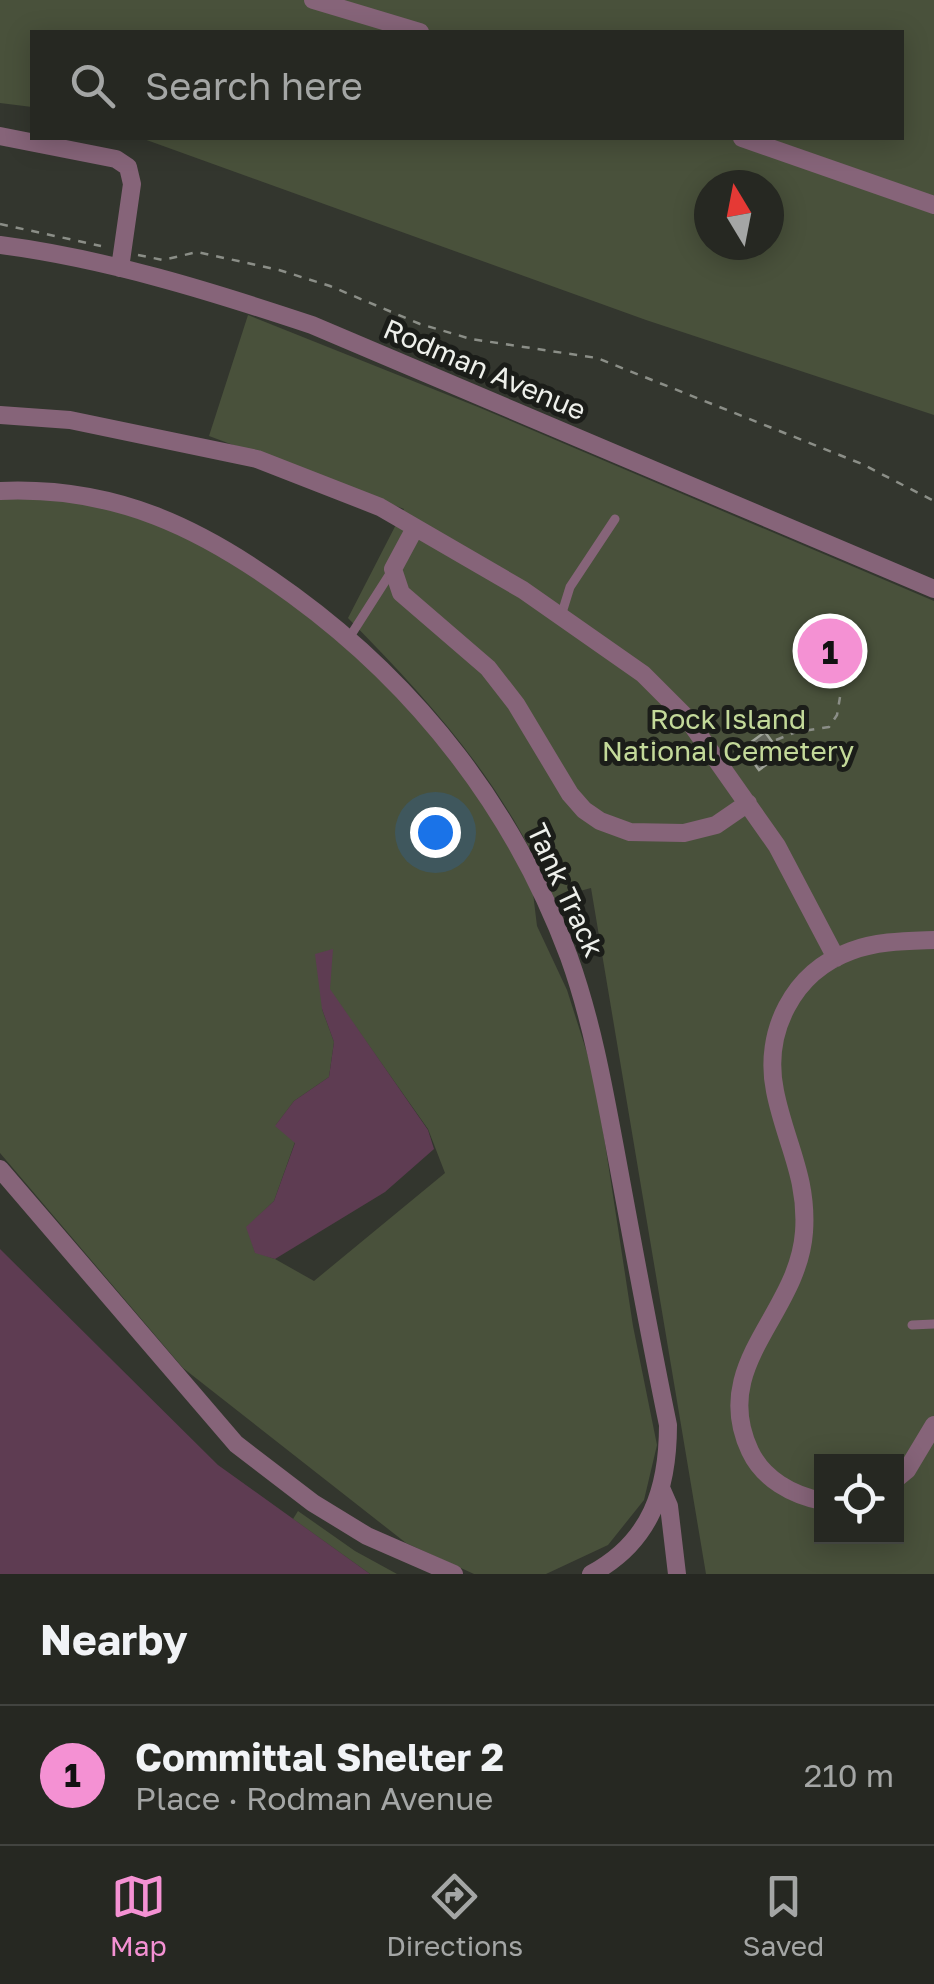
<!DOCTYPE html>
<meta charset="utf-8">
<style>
:root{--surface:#262822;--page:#32342f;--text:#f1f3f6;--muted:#a4a6a5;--line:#424440;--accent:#f491d3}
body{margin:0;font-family:"Golos Text",sans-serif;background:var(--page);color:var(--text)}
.controls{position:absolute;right:30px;bottom:30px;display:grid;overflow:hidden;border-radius:0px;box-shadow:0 5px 25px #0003}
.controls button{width:90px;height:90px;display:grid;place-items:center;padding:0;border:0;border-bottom:2px solid var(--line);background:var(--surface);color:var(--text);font:50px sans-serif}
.compass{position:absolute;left:694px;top:170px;width:90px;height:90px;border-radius:50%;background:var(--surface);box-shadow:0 5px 25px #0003;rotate:350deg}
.you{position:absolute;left:435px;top:832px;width:35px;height:35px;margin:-25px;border:8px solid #fff;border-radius:50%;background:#1a73e8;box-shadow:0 0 0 15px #1a73e833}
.badge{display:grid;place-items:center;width:65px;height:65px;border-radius:50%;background:var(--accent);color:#111;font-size:32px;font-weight:700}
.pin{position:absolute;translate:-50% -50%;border:5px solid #fff;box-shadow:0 2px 10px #0006}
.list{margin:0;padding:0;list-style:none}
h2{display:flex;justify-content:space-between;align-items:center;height:130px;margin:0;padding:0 40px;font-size:42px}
h2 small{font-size:32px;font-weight:400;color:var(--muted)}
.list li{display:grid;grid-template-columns:65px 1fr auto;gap:30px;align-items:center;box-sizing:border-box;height:140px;padding:0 40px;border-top:2px solid var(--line)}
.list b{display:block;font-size:38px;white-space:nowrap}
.list p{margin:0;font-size:32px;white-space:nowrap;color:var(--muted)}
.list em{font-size:32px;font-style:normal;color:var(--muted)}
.icon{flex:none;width:55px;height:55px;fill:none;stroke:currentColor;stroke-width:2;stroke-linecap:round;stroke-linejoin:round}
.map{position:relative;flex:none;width:934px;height:1574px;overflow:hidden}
.search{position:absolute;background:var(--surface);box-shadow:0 5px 25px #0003;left:30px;right:30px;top:30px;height:110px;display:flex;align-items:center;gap:25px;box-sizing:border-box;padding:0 35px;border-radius:0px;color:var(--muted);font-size:38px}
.sheet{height:270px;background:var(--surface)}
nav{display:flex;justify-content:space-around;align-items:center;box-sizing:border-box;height:140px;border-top:2px solid var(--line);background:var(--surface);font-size:28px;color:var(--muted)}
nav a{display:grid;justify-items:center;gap:5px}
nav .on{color:var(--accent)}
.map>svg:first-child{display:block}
.green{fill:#49513b;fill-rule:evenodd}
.water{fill:#5e3c52}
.building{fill:#62655c;stroke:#9ea298;stroke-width:2.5}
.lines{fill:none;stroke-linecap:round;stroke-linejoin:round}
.path{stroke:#8b8e87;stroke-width:2.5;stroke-dasharray:8 8;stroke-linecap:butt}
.service{stroke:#866479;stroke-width:9}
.minor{stroke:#866479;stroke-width:18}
.labels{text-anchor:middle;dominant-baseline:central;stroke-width:10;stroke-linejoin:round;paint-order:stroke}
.street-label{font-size:28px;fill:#eef0eb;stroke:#1b1d19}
.park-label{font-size:28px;fill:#c3d999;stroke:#1b1d19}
</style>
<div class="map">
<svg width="934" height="1574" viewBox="0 0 934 1574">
<rect width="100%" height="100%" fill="#33362e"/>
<path class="green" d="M0 0H934V415L646 320 141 138H902V32H32V107L0 103ZM709 185H769V245H709Z
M248 315 478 407 934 601V1574H706L591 888 554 898C502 781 436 708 348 618L404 509 209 436ZM822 1462H896V1536H822Z
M28 498 74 502 115 511 164 527 206 546 318 621 376 670 475 787 532 885 537 926 567 990 595 1078 633 1326 657 1445 644 1500 608 1545 546 1574H474L406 1543 183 1368 0 1153V499ZM332 950 329 989 428 1129 445 1173 314 1281 275 1259 255 1252 247 1227 274 1201 295 1142 276 1125 294 1101 329 1077 334 1042 322 1009Z
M298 1511 355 1551 397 1574H370L293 1519Z"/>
<path class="water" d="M333 949 330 989 428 1130 434 1149 385 1192 275 1259 255 1253 246 1227 274 1201 295 1143 275 1126 294 1101 329 1077 334 1042 322 1009 315 954Z
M0 1249 218 1465 370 1574H0Z"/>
<path class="building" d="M839 637 844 661 820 665 816 641Z
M765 732 781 754 759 770 743 748Z"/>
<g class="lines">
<path class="path" d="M0 224 101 246
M138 255 163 260 197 252 279 270 330 286 420 324 471 339 597 358 862 464 934 501
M776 740 796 732 829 727 837 715 840 697"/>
<path class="service" d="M561 616 570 587 615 519
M349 638 393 569
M912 1325 934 1324"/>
<path class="minor" d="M313 0 420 32
M0 136 116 159 128 167 132 184 120 268
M742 138 934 205
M0 245C107 259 210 291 312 325L934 589
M0 415 70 420 257 459 380 507 523 590 643 674 687 718 777 846 836 958
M0 491C116 486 202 528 293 595 419 687 515 811 569 957 593 1024 605 1094 618 1164 634 1251 650 1338 668 1425 668 1489 651 1542 591 1574
M415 528 393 569 401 593 488 668 516 704 570 794 584 810 600 821 630 832 684 833 716 825 748 803
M0 1169 236 1444 313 1503 367 1536 454 1574
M896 1479 907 1470 934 1425
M662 1490 669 1506 677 1574
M822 1501C792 1495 763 1479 750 1451 709 1364 798 1315 804 1232 808 1177 785 1142 775 1091 763 1032 793 972 851 951 877 941 907 941 934 940"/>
</g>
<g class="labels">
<g class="street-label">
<text transform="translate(485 369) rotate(23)">Rodman Avenue</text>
<text transform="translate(566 890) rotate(65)">Tank Track</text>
</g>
<g class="park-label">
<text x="728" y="718">Rock Island<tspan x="728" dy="32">National Cemetery</tspan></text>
</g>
</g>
</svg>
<div class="controls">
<button><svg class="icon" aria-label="locate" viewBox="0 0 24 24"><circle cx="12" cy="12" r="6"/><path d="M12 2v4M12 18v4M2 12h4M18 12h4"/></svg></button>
</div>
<svg class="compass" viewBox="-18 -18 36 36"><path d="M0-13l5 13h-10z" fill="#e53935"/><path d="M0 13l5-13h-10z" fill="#a4a6a5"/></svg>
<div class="you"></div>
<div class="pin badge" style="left:830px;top:651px">1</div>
<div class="search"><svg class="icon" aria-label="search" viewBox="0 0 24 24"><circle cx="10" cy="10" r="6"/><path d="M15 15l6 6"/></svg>Search here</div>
</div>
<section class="sheet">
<h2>Nearby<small></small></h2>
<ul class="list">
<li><span class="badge">1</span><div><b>Committal Shelter 2</b><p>Place · Rodman Avenue</p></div><em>210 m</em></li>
</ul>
</section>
<nav>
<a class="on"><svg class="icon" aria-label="map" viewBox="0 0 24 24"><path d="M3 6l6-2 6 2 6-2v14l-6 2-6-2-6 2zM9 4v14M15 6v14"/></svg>Map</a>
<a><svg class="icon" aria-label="directions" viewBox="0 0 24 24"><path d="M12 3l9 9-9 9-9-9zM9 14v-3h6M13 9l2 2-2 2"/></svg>Directions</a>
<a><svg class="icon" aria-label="saved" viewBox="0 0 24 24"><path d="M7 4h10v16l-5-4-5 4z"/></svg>Saved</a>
</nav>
